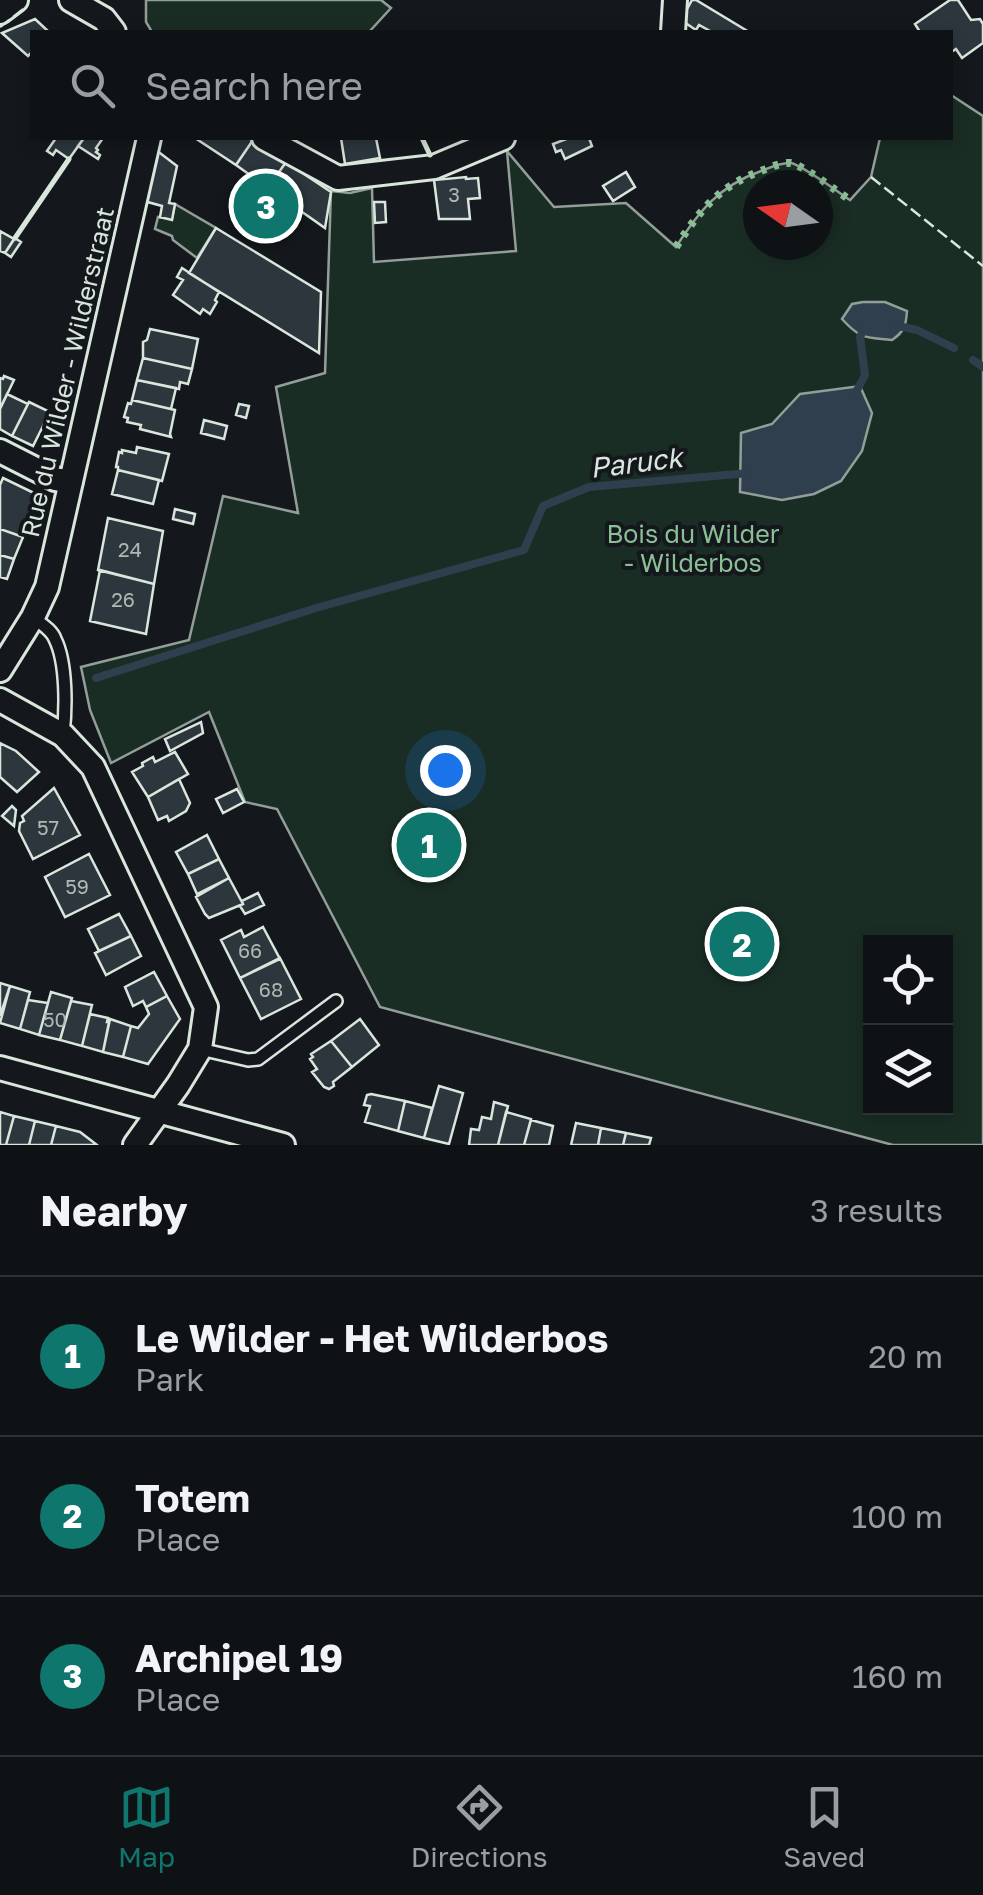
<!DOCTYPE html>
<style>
:root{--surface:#0f1215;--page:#181b1e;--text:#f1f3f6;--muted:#9b9ea0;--line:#2f3234;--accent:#0f766e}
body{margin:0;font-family:"Golos Text",sans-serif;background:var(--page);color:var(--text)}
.controls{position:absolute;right:30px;bottom:30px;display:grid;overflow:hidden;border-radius:0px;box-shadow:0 5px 15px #0003}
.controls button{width:90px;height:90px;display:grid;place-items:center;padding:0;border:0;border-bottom:2px solid var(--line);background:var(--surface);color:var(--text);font:50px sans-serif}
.compass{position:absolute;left:743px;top:170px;width:90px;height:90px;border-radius:50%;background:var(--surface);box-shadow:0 5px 15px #0003;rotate:284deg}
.you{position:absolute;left:445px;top:770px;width:35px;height:35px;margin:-25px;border:8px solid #fff;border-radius:50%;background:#1a73e8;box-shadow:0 0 0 15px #1a73e833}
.badge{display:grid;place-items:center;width:65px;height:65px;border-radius:50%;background:var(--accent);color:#fff;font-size:32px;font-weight:700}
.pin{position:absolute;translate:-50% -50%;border:5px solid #fff;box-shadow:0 2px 10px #0006}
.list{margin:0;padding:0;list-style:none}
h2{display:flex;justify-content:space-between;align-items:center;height:130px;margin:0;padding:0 40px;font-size:42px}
h2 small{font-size:32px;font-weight:400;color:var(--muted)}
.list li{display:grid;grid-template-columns:65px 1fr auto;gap:30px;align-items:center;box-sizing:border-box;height:160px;padding:0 40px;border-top:2px solid var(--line)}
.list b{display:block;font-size:38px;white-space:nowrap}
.list p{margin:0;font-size:32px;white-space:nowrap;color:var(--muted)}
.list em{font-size:32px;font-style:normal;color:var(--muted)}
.icon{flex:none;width:55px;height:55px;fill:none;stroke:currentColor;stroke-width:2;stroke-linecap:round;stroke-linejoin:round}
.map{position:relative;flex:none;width:983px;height:1145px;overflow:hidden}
.search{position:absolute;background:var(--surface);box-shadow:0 5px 15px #0003;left:30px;right:30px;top:30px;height:110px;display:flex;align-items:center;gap:25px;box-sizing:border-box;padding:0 35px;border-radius:0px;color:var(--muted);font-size:38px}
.sheet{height:610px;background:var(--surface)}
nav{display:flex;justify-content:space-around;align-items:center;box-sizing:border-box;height:140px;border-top:2px solid var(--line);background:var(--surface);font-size:28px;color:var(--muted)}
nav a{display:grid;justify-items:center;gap:5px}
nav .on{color:var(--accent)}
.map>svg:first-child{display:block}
.green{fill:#1a2d24;stroke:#939e99;stroke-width:2.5;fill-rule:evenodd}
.water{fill:#2f3f4d;stroke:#939e99;stroke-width:2.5}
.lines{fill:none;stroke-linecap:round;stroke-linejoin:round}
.stream{stroke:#2f3f4d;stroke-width:8}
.building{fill:#2c363c;stroke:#d8e6dc;stroke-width:2.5}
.lane-casing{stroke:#d8e6dc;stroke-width:16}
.street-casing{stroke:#d8e6dc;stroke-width:28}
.lane{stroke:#14181c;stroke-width:11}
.street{stroke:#14181c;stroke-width:22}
.hedge{stroke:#8ac095;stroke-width:8;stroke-dasharray:5 8;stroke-linecap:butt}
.fence{stroke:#d8e6dc;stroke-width:2.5;stroke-dasharray:12 5;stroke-linecap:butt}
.wall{stroke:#d8e6dc;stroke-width:5}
.labels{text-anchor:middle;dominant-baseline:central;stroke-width:8;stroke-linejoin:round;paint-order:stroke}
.number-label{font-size:20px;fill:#adbab4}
.street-label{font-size:25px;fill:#d8e6dc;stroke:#14181c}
.park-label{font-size:25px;fill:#8ac095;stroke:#14181c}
.water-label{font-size:28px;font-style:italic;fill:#d8e6dc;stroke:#14181c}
</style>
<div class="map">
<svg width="983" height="1145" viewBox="0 0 983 1145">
<rect width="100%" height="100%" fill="#14181c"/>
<path class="green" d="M146 0H381L391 8 369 32H152L146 22Z
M951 95 983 116V1145H893L380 1007 277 809 245 802 209 712 111 763 90 710 81 667 189 640 223 496 298 513 276 387 325 373 331 191 350 193 372 188 374 262 516 251 507 151 554 207 626 203 676 247C699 211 719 186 761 171 769 168 781 162 791 163 802 165 838 192 850 200L871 177 880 138H950ZM758 185H818V245H758ZM870 942H946V1108H870Z
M175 204 216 228 197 258 173 240 172 236 155 229 158 217 172 219Z"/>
<path class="water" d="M863 302H885L907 311C906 325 905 331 892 340 866 337 861 340 842 319L852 304Z
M860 386 872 413 862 451 841 481 814 494 782 500 740 492 741 433 772 424 800 394Z"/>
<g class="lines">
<path class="stream" d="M898 326 917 330 954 348
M973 360 983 367
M855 394 865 375 860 337 863 331
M96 678 316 608 524 550 543 506 589 487 749 473"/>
</g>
<path class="building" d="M692 0H696L749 32H712L699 25 696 30 681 20Z
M950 0H958L971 20 980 19 983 24V43L962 58 956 49 950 53V32H920L915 24Z
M35 19 49 32H32V52L28 56 2 33Z
M56 138H84L69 159 56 150 53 155 47 151Z
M84 138H103L96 148 98 150 96 152 100 155 98 159 78 146Z
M195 138H248L253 140 236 165Z
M341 138H376L380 158 345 164Z
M569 138H589L592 146 565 159 561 150 556 152 553 144Z
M253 140 286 162 268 188 236 165Z
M156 150 177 166 169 203 175 204 172 220 160 217 162 206 144 201Z
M286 162 331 192 325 228 268 188Z
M626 172 635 187 613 201 603 186Z
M249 175 299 210 284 234 232 202Z
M466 177V179L478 178 480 198 468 199 470 219H439L434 180Z
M374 202H385L386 222 375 223Z
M216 228 321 292 319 353 189 273Z
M0 231 14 239 5 253 0 251Z
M15 238 21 242 11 257 5 253Z
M182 268 219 292 215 300 217 302 210 314 203 309 200 314 173 295 183 280 177 277Z
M150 329 198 339 192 369 143 358V342L147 340Z
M143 358 192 369 188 384 180 382 179 389 137 380Z
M4 376 14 380 0 409V378L3 379Z
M137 380 176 388 171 409 132 400Z
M7 394 28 404 12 436 0 429V409Z
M132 400 175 410 170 434 171 437 140 429 141 425 127 422 128 418 124 417 128 403 131 404Z
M29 402 50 412 33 446 12 436Z
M239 404 249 406 246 418 236 415Z
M204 420 227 426 224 439 201 433Z
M137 447 169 454 162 481 118 470V467H116L119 452 122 453V450L136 453Z
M118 470 159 480 153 504 112 494Z
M3 478 34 493 23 537 0 529V485Z
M175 509 195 514 193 524 173 519Z
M108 518 163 531 154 584 98 570Z
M0 529 23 537 14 559 0 555Z
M0 555 14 559 7 579 0 577Z
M100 570 154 584 146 634 90 621Z
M201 722 203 733 170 751 165 739Z
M0 743 16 751 39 772 17 792 0 777Z
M175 752 188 774 148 797 132 772 143 766 142 763 153 757 155 762Z
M179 779 190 803 186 811 169 821 167 816 158 820 148 797Z
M54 788 80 835 33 859 19 831 20 823 24 821 22 816Z
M237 789 244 802 223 813 216 799Z
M12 806 16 810 14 826 2 816Z
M207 835 219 859 188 874 176 852Z
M89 854 110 895 65 917 45 877Z
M219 859 229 878 197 894 188 874Z
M229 878 243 904 209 918 205 914 196 897Z
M258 893 264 905 245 914 240 906 243 904 242 901Z
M119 914 131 936 99 951 88 929Z
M263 927 280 959 240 978 221 940 241 930 244 937Z
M131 936 141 956 106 975 95 953Z
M280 958 301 999 261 1019 240 978Z
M154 972 167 996 146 1007 143 1001 133 1006 125 987Z
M0 983 10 986 0 1016Z
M10 986 30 992 20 1029 0 1023Z
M51 992 72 998 60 1040 39 1035Z
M167 996 180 1019 148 1064 123 1057 131 1026 138 1028 149 1014 146 1007Z
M28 1000 48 1003 39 1035 20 1029Z
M71 1001 92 1005 82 1046 60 1040Z
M90 1014 108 1018 107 1022H109L103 1052 82 1046Z
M110 1019 131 1026 123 1057 103 1052Z
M360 1019 379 1045 352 1067 331 1041Z
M331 1041 352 1067 333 1082 334 1086 329 1089 324 1087 312 1072 317 1069 310 1059 313 1057 311 1054Z
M439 1086 463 1093 449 1144 424 1138Z
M371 1094 405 1101 398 1131 365 1122 370 1106 364 1105 367 1095Z
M405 1101 432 1108 424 1138 398 1131Z
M494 1102 508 1106 498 1145H469L471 1129 479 1130 482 1117 491 1119Z
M0 1112 14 1116 6 1145H0Z
M506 1112 531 1119 524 1145H498Z
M14 1116 35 1121 29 1145H6Z
M531 1120 553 1126 549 1145H524Z
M35 1121 56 1126 51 1145H29Z
M576 1123 601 1128 598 1145H571Z
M56 1126 80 1132 97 1145H51Z
M601 1128 626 1133 623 1145H598Z
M626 1133 651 1138 649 1145H623Z"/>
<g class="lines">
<defs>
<path id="lane" d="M33 617C40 623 52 630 55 639 67 663 66 709 63 735
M200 1049 248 1060 258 1059 336 1001"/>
<path id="street" d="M71 0 104 19 114 32
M0 12 16 0
M673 32 675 0
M264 138 338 178 434 167 503 138
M0 451 55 479 71 482
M0 670 33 617 47 587 149 138
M0 700 63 735 93 767 206 1007 200 1049 178 1085 135 1145
M0 1068 283 1145"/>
</defs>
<use href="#lane" class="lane-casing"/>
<use href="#street" class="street-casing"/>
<use href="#lane" class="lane"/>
<use href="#street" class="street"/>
<path class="hedge" d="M676 247C699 211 719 186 761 171 769 168 781 162 791 163 802 165 838 192 850 200"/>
<path class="fence" d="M0 27 26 7
M871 177 983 266"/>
<path class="wall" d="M422 138 430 155
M15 238 69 159"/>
</g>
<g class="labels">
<g class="number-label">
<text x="454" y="194">3</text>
<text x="130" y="549">24</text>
<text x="123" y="599">26</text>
<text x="48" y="827">57</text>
<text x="77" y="886">59</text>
<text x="250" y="950">66</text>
<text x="271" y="989">68</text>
<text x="55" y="1019">50</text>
</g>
<g class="street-label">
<text transform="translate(67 372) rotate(-77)">Rue du Wilder - Wilderstraat</text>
</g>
<g class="park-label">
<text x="693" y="533">Bois du Wilder<tspan x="693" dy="29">- Wilderbos</tspan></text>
</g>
<g class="water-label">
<text transform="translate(636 462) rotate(-7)">Paruck</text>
</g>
</g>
</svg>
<div class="controls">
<button><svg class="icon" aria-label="locate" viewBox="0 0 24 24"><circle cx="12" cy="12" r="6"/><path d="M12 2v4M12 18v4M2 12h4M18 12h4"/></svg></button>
<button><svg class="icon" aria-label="layers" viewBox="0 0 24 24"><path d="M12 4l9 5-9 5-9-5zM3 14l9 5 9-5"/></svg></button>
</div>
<svg class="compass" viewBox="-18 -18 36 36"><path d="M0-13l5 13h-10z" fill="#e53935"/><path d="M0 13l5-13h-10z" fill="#9b9ea0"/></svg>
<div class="you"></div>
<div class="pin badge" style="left:429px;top:845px">1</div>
<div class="pin badge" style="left:742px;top:944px">2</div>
<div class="pin badge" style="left:266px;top:206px">3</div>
<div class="search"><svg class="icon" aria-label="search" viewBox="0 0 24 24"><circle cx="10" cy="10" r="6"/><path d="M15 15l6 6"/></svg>Search here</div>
</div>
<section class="sheet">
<h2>Nearby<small>3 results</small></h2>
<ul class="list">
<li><span class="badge">1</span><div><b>Le Wilder - Het Wilderbos</b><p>Park</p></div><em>20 m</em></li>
<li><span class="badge">2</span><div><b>Totem</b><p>Place</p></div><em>100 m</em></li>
<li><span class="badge">3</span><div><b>Archipel 19</b><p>Place</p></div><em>160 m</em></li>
</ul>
</section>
<nav>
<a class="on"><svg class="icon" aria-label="map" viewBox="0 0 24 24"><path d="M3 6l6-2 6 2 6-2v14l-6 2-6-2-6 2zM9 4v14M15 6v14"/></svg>Map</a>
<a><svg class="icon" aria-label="directions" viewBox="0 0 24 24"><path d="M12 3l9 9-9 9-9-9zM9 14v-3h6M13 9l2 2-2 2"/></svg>Directions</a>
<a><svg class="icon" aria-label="saved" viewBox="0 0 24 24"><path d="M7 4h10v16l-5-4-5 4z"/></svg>Saved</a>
</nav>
